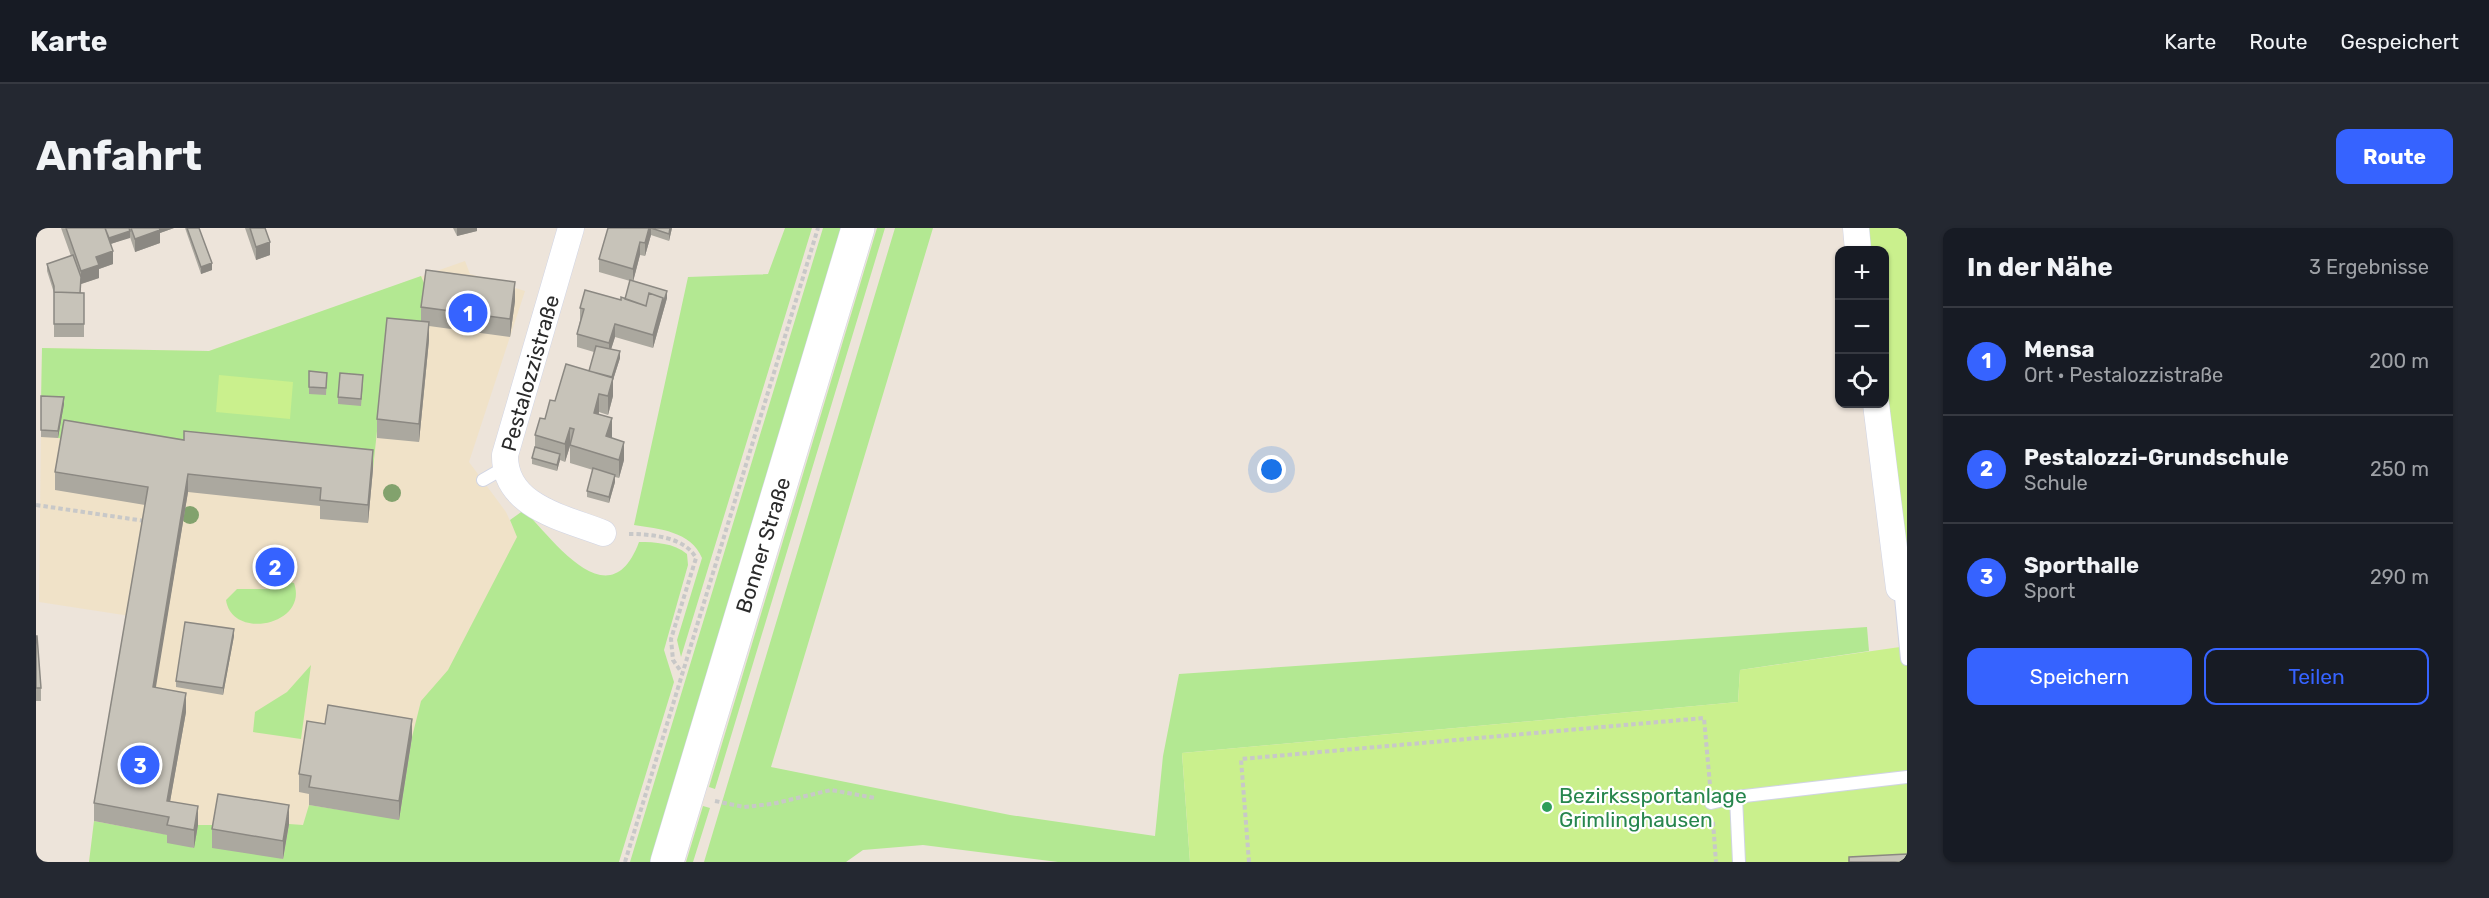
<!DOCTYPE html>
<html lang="de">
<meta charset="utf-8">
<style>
:root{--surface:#171b24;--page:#242831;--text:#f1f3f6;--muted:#9ea1a6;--line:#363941;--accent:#3663ff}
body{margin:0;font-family:Rubik,sans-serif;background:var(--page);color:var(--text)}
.controls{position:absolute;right:18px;top:18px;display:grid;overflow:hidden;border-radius:12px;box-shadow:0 2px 4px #0004}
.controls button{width:54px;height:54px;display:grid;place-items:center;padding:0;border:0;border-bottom:2px solid var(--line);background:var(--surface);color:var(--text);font:30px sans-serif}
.you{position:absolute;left:1236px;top:242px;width:21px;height:21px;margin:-15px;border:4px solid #fff;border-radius:50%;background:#1a73e8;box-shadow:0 0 0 9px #1a73e833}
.badge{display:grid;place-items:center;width:39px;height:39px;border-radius:50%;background:var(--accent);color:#fff;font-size:20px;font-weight:700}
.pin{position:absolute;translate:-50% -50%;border:3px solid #fff;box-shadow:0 2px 6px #0006}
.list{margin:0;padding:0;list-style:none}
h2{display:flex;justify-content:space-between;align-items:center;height:78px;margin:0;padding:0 24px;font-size:26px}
h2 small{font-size:20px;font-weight:400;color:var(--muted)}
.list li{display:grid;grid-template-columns:39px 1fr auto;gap:18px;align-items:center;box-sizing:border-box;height:108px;padding:0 24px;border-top:2px solid var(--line)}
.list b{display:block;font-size:22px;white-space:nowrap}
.list p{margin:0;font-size:20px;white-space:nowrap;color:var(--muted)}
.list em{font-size:20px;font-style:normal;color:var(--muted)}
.actions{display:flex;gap:12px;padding:18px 24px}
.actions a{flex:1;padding:14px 0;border:2px solid var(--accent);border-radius:12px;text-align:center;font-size:21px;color:var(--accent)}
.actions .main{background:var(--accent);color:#fff}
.icon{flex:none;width:33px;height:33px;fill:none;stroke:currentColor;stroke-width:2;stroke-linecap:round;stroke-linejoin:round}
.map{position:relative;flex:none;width:1871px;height:634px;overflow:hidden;border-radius:12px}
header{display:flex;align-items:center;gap:36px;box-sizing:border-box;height:84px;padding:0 30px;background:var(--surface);border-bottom:2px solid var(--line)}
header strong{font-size:28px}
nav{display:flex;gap:33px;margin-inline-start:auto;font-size:21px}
.intro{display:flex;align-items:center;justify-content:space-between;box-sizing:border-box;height:144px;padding:0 36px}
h1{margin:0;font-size:42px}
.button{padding:15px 27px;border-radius:12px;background:var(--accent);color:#fff;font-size:21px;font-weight:700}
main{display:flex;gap:36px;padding:0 36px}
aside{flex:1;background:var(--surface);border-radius:12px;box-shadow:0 2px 4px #0004}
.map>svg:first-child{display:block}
.education{fill:#f0e2c8}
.green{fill:#b3e892}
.pitch{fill:#caf08d}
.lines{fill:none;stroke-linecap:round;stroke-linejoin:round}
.service-casing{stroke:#d0d4e4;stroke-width:14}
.minor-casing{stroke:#d0d4e4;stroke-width:27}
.secondary-casing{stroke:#d0d4e4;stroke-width:34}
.path{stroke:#c8c8c8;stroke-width:4;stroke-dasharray:4.5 3;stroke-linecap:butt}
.service{stroke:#fff;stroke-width:12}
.minor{stroke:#fff;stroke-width:26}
.secondary{stroke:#fff;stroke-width:33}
.tree{fill:#82a26d}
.wall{fill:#aba89f}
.shaded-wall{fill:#8b8882}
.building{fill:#c7c3b9;stroke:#8b8882;stroke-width:1.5}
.leisure-dot{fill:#2e9e5b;stroke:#fff;stroke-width:2}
.labels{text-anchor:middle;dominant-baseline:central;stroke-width:4.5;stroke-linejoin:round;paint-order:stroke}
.street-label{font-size:21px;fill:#2a2a2a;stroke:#fff}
.leisure-label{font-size:21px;fill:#27864d;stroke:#fff;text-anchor:start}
</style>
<header>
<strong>Karte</strong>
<nav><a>Karte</a><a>Route</a><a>Gespeichert</a></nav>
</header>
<div class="intro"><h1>Anfahrt</h1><a class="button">Route</a></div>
<main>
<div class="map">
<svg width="1871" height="634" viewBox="0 0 1871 634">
<rect width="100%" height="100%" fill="#ede4da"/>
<path class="education" d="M429 33 434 46 489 63 433 234 470 284 481 308 531 634H53L58 593 94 388 3 374 6 120 173 123Z"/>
<path class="green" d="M749 0H776L645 429 641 412 666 330C655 303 623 301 598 297L652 49 732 46Z
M787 0H807L616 634H594Z
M841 0H849L679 561 673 559Z
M859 0H897L735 539 974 587 1119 608 1127 528 1143 446 1831 399 1833 423 1704 442 1702 474 1146 525 1154 634H1022L887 617 827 622 810 634H668Z
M385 48 390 60 385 97 351 108 337 241 148 231 22 210 5 175 6 120 173 123Z
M488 282C518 313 574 392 603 314 619 314 638 315 651 326L652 337 628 422 638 454 583 634H53L58 593 133 607 157 620 162 597H180L247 631 253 596 267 597 273 577 363 591 376 509 385 473 412 442 481 309 474 292Z
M250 353 258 355C273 397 196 413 190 372L201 361H236Z
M275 437 265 511 217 504 219 484 251 464Z
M667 578 674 580 657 634H650Z"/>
<path class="pitch" d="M1828 0H1871V362L1849 167 1848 22H1831Z
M183 147 257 154 254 191 180 184Z
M1871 418V634H1154L1146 525 1702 474 1704 442Z"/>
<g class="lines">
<defs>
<path id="service" d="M447 252 468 240
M1864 359 1871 431
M1700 569 1703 634
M1675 575 1700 569 1871 549"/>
<path id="minor" d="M535 0 469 227C468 279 529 290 567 305
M1820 0 1822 22
M1840 176 1863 360"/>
<path id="secondary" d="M631 634 822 0"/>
</defs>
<use href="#service" class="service-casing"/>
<use href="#minor" class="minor-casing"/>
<use href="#secondary" class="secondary-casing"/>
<path class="path" d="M0 277 109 293
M593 306C615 306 649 309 660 330L635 411 637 432 646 445
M679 573 708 579 736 576 795 562 839 570
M1677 594 1680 634
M589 634 782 0
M1213 634 1205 531 1668 490 1674 557"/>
<use href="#service" class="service"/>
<use href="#minor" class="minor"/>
<use href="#secondary" class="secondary"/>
</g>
<g class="tree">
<circle cx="356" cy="265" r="9"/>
<circle cx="154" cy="287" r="9"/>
</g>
<path class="wall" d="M25 0H138L124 5V15L99 24 94 9 75 16 77 36 63 41V50L45 56 44 65H48V109H18V65L11 43V36L35 28Z
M149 0H163L176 42 165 46Z
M209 0H229L234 27 220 32Z
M417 0H441V3L421 8Z
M572 0H636L633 13 615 7 609 28 604 27 597 53 631 70 617 120 579 109 575 121 584 130 577 152V168L572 187 563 184V187L588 232 583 250 579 249V254L573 275 551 269V263L557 242 534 235V218L529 234 524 232 521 243 496 236V230L499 219V207L519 173 553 143 558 124 541 119V106L544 93V80L585 72 589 71 594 53 563 44V31Z
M479 73 474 109 393 98V112L383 214 341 210V191L385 93V79Z
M273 143 291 145 290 167 273 166Z
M327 154 325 178 302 176V169Z
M5 168 28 176 22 210 5 209Z
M148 212 337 241 332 295 284 291V278L152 264 119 460 150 484 134 573 162 597 158 620 131 615V607L58 593V575L109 277 19 262V244Z
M0 408 5 460V473H0Z
M198 408 187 467 140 459V453Z
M376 509 363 592 273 577V566L263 564V546Z
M253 596 247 631 176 620V601Z"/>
<path class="shaded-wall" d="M121 0H138L124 5V15L99 24V11Z
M421 0H441V3L421 8Z
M613 0H615V7L609 28V15Z
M634 0H636L633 13V6Z
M94 3V10L71 17V11Z
M234 14V27L220 32V19Z
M604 14V27L597 54V41Z
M77 23V36L63 41V50L45 56 44 78 45 43 60 29Z
M176 35V42L165 46V39Z
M479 54V73L474 109V91Z
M631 63V70L617 120V107L627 70Z
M393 94V112L383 214V196Z
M579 96V109L573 128V115Z
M584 123V130L577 152V168L572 187V168L573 160Z
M563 166V184L558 203V185Z
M28 169V176L22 210V203Z
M576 190V209L570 227V208Z
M534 200V218L529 234V216Z
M588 214V232L583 250V232Z
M337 222V241L332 295V277Z
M524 226V232L521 243V237Z
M152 246V264L117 477V459Z
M579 247V254L573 275V269Z
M198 401V408L187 467V460Z
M150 465V484L131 591V573Z
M376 491V509L363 592V573Z
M253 577V596L247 631V613Z
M162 578V597L158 620V602Z"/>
<path class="building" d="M30 0H69L77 23 60 29 63 37 45 43Z
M69 0H93L94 3 73 10Z
M95 0H123L124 2 99 11Z
M151 0H163L176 35 165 39Z
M214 0H229L234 14 220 19Z
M572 0H613L609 15 604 14 597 41 563 31Z
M615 0H634L633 6Z
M37 27 45 49 44 65 18 64V68V58L11 36Z
M390 42 479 54 474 91 385 79Z
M594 52 631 63 627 76V70L613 65 610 78 589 71Z
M549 62 585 72V69L610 78 613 65 627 70 617 107 579 96 573 115 541 106 548 81 544 80Z
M18 64 48 65V96H18Z
M351 90 393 94 383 196 341 191Z
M560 118 584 123 576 149 553 143Z
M530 136 577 150 572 168 563 166 558 185 576 190 570 208 588 214 583 232 534 217 538 201 534 200 529 216 499 207 504 190 509 191 514 172 519 173Z
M273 143 291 145 290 160 273 159Z
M304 145 327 147 325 171 302 169Z
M5 168 28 169 22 203 5 202Z
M28 192 148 212V203L337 222 332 277 284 272 285 260 152 246 117 459 150 465 131 573 162 578 158 602 131 597 133 589 58 575 112 259 19 244Z
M499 219 524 226 521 237 496 230Z
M557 240 579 247 573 269 551 263Z
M149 394 198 401 187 460 140 453Z
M0 408H1L5 460H0Z
M292 477 376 491 363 573 273 559 275 548 263 546 271 493 289 496Z
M182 566 253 577 247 613 176 601Z
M1871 626V634H1813V629Z"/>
<circle class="leisure-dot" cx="1511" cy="579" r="6"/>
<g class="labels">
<g class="street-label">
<text transform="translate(494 145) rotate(-74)">Pestalozzistraße</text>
<text transform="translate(727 317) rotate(-73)">Bonner Straße</text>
</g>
<g class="leisure-label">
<text x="1523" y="567">Bezirkssportanlage<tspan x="1523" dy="24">Grimlinghausen</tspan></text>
</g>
</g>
</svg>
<div class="controls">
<button>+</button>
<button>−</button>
<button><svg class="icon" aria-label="locate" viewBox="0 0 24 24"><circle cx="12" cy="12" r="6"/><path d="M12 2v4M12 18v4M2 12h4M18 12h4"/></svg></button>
</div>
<div class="you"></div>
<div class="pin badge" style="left:432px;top:85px">1</div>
<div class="pin badge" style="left:239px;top:339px">2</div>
<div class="pin badge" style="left:104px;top:537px">3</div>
</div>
<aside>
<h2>In der Nähe<small>3 Ergebnisse</small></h2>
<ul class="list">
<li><span class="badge">1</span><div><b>Mensa</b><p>Ort · Pestalozzistraße</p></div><em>200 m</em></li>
<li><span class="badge">2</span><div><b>Pestalozzi-Grundschule</b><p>Schule</p></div><em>250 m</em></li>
<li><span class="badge">3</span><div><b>Sporthalle</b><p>Sport</p></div><em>290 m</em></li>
</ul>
<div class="actions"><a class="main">Speichern</a><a>Teilen</a></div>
</aside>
</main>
